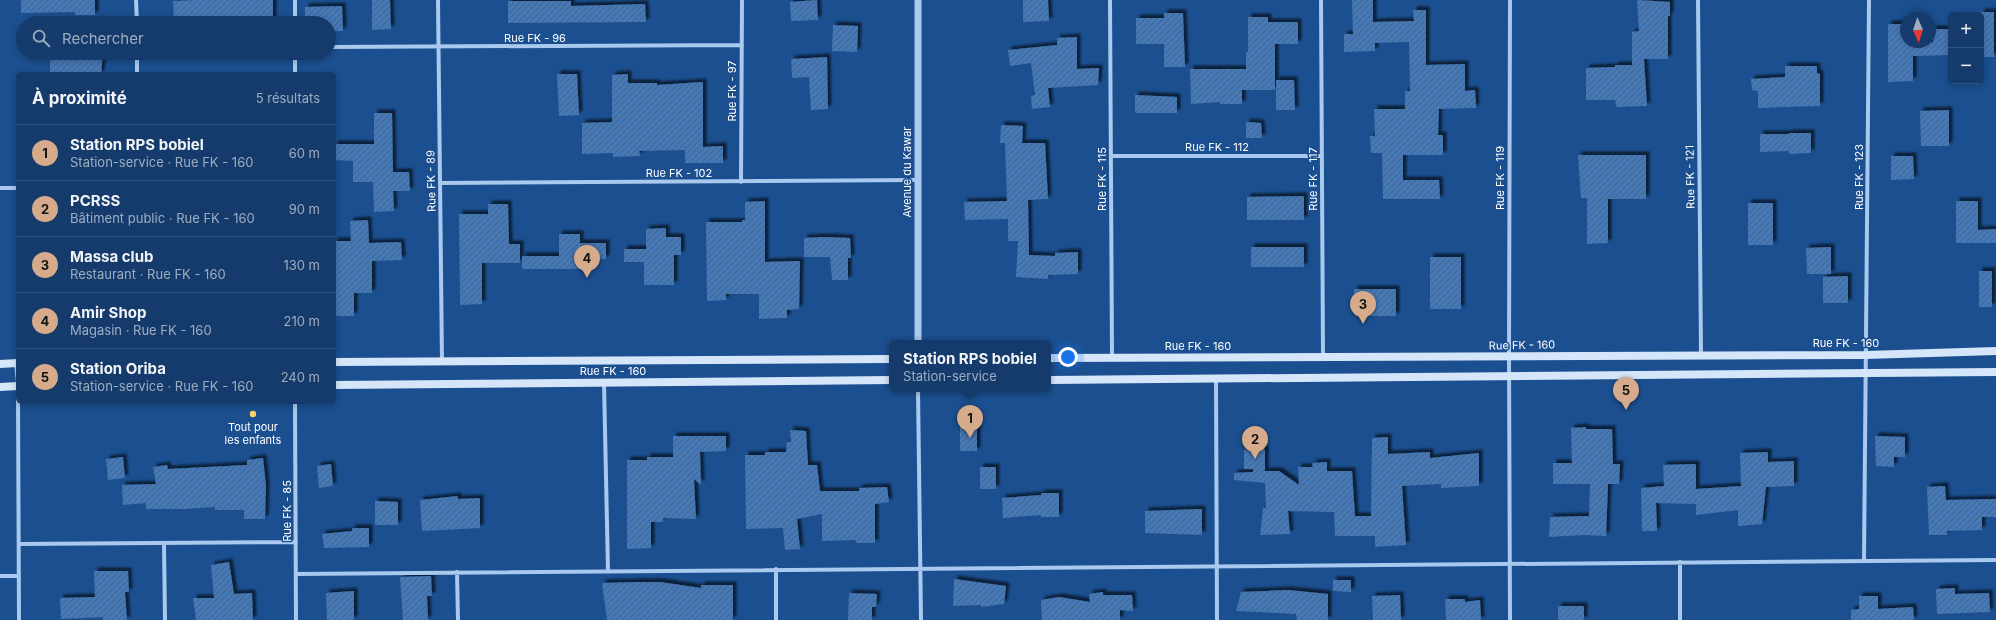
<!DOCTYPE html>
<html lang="fr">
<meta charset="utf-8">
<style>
:root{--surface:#143b6b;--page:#214673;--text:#f1f3f6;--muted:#9dadc1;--line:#33557e;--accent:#d6ab8b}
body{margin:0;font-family:Inter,sans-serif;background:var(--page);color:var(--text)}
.controls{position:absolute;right:12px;top:12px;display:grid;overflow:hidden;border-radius:6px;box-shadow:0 2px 6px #0003}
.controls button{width:36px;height:36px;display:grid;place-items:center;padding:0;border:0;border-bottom:1px solid var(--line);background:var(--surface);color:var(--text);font:20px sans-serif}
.compass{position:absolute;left:1900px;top:12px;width:36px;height:36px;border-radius:50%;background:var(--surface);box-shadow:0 2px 6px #0003;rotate:177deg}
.you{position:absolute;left:1068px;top:357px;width:14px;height:14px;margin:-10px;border:3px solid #fff;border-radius:50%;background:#1a73e8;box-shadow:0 0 0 6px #1a73e833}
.badge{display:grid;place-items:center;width:26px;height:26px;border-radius:50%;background:var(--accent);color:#111;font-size:13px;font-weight:700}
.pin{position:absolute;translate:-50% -33px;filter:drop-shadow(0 1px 2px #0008)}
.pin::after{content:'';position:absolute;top:21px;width:14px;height:12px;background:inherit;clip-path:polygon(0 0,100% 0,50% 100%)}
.popup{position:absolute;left:889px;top:340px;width:162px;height:52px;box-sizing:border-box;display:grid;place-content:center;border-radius:6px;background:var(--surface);filter:drop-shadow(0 1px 3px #0005);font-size:13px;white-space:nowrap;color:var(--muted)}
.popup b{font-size:15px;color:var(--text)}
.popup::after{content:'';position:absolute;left:50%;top:100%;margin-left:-8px;border:8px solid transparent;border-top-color:var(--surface)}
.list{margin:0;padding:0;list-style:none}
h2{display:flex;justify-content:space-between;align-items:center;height:52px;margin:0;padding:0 16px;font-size:17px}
h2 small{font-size:13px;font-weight:400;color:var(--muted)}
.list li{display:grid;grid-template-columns:26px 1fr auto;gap:12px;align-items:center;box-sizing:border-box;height:56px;padding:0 16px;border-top:1px solid var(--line)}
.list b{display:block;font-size:15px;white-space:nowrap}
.list p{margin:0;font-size:13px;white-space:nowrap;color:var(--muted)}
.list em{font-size:13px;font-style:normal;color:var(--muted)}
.icon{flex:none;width:22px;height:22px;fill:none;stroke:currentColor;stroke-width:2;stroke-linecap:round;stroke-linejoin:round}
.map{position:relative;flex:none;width:1996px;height:620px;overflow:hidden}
.search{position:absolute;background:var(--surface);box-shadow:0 2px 6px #0003;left:16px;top:16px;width:320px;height:44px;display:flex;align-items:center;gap:10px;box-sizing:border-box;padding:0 14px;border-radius:22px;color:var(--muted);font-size:15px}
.panel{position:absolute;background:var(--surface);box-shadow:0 2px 6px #0003;left:16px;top:72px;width:320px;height:332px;border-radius:6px}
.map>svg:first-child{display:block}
.building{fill:url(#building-hatch);filter:url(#shadow)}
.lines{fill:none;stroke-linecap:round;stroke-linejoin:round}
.minor{stroke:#a9c9ee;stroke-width:4}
.tertiary{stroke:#a9c9ee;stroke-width:7}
.secondary{stroke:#d6e6fa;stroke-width:8}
.poi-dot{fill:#ffd166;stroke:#1b4f8f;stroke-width:1.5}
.labels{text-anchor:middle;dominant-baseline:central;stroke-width:3;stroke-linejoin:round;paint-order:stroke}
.street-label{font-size:11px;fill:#fff;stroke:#1b4f8f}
.poi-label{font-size:11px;fill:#fff;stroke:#1b4f8f}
</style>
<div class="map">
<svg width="1996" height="620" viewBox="0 0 1996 620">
<defs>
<pattern id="building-hatch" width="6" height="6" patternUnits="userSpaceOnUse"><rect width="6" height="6" fill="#4478b7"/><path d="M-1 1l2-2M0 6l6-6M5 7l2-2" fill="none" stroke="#486282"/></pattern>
<filter id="shadow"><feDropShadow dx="3.5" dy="-3.5" stdDeviation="1" flood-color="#0009"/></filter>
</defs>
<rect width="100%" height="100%" fill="#1b4f8f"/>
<path class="building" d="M21 0H95V15H75V12L21 13Z
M194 0H273V23H257V21L174 23 173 1Z
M372 0H390L391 29 372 30Z
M817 0 818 20 791 21 790 2Z
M1023 0H1048L1049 21 1023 22Z
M1352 0H1373V22L1414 21 1413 10H1426V65L1465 64V91L1475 90 1476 108 1439 109 1438 135H1443V155H1403V180H1439L1440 199H1383L1382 153H1371L1370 136H1375L1374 109H1405V91H1410L1409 42 1375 43V51L1344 52V34H1353Z
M1637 0 1670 2V16H1668V59H1644L1647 106 1616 107 1615 100H1586V68L1615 67V65H1632V32L1639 31Z
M508 1H571V6L645 4 646 22 508 23Z
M342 6 343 31H330V23H305V7Z
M1981 12H1994V57H1981Z
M1164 13H1183L1185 67H1164V44H1136V18H1164Z
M1248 17H1268V22H1298V44H1275V90H1242V104H1220V102L1191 104 1190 69H1246V52H1248Z
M1888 24H1906V42H1933V29H1951V55L1913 56V81L1888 82Z
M833 25 858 26 857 52 832 51Z
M1077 37V69L1099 68 1098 85 1048 88 1050 107 1032 109 1031 96 1035 95 1031 63 1010 66 1008 50 1057 45V38Z
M50 53H103L101 74H50Z
M827 57 828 109 811 110 809 77 792 78 791 59Z
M1785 66H1817V73L1820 74V106L1758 108V91L1752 90 1751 79 1785 77Z
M557 74H577L579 115 559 116Z
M628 74V83H657V85L703 82V147L723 146V163H685V150L639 151 640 156 613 157V153L582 154V123L612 122V75Z
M1276 80H1294L1295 110H1276Z
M1135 95 1177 97V113H1135Z
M1949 110V146H1921L1920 111Z
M374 113H392L393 172H409L410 191H393L394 211 374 212 373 182H353V161L334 160V144H374Z
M1246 122 1261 123 1262 138H1246Z
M1001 125 1023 126 1022 143H1045L1048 199 1028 200 1029 255 1055 256V253L1078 252V274L1048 275V279L1016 277 1018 241H1008V219L965 220 964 202 1007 201 1005 143H1000Z
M1789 133H1811V153L1789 154V151L1760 152V134H1789Z
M1578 155H1646V199H1608V243L1587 244V198H1581Z
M1891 156H1913L1914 179 1891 180Z
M1304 196V220H1247V197Z
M765 201V262L800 261 799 309 787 310V318L759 319V294H726V300L707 301 706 222H742V220H745V202Z
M1956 201H1978V230L1996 229V243H1956Z
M1748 203H1773V245H1748Z
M488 204H508L509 244H520V263H482V304L460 305 459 214H488Z
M368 220 369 243 401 242 402 260 372 261V293H354V316H337L334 312V241H351L350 221Z
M666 228V237H681V255H674V285H644V262H624V249H646V229Z
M559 234H580V243H606V259H592V269H522V256H559Z
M824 237 850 238 851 258H848V280H832L830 257H804V238Z
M1251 247H1304V267H1251Z
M1831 247V274H1807L1806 248Z
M1430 257H1461V309H1430Z
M1979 271H1992V307H1979Z
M1848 276V303H1823V277Z
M1354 289H1396V316H1355Z
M960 426H977V451H960Z
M1586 427V429H1612L1613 464H1620L1619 484H1608L1606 536 1584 535 1549 537 1550 517 1589 516 1590 484H1553V463H1572L1571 428Z
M790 430 806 431 808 465H817L820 491H859V488L887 487 889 502 875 504V543H856V540L822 541V514L797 519 800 549 785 550 783 528 746 529 745 455H765V452H786L787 442H791Z
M673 436H726V451L700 452 701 485 694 479 696 519 663 518V522H651V548L627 549V460H647V457H673Z
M1875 436 1905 437V457H1894V467L1876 466Z
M1388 437V454L1430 452V458L1479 453V486L1441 488V484L1402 486 1406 545 1375 547V536H1335L1334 512 1288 511 1290 534 1260 535 1263 508H1266L1265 483 1234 480V473L1253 472V469H1244V450L1265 449V471H1279L1299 485 1298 467H1313L1312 463 1327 462V471H1352L1355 516H1371L1372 438Z
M1768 452V462L1794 461V486L1766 487 1762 524 1738 526V510L1696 515V504L1656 503 1657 531H1642L1641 488 1664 486 1663 465 1696 464V489L1741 486 1740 453Z
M123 457 125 478 108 480 106 459Z
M263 458 266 486 265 519H244V510H215V507L185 509H146V503L123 505 122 485 156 484 153 467 167 465 168 469 247 465V460Z
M331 464 333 486 319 488 317 466Z
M980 467H996V489H980Z
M1945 486 1946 500 1996 499V517H1982V530L1947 531V535H1929L1927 487Z
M1041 493H1059V517H1041V515L1003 518 1002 498 1041 495Z
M458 496V499L480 498V528L422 531 420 500Z
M375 501 398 502V525H375Z
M1202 509V535L1145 533V511Z
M352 528H369V547L324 548 322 534 352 531Z
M229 562 234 594 252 593 253 620H196L193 598H214L211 565Z
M94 571H128L129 592H125L127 620H103V617L61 619 60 598 95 597Z
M431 576 432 596H427L428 620H403L400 577Z
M954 579 1006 586 1004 604 981 607V605L953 606Z
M1333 580H1351V592L1333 591Z
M637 582H660L701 588V585H733V620H607L602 583Z
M1955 588V594L1989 593 1990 612 1937 614 1936 589Z
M1288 590 1328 594V620H1297L1296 614 1236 611 1241 592Z
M354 591V620H327L326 593Z
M1103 592V595H1132L1133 611 1120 610V620H1042L1041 600 1059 597 1090 602 1089 594Z
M849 593 877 594 876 607H872V620H848Z
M1400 595 1401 620H1373L1372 596Z
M1859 596H1878V609L1913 607 1914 620H1851V610L1859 609Z
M1445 599H1465V602L1480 600 1481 620H1446Z
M1558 606H1584V620H1558Z"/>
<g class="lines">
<path class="minor" d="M136 0 137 23
M295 0V23
M438 0 442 362
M1110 0 1112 357
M1321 0 1323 357
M1510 0 1509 356 1510 620
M1698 0 1701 354
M329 47 742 45
M137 53V74
M295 53V74
M1111 156H1322
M741 182 742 0
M440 183 918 180
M0 188H18
M16 363 18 383
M1216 379 1217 620
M604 382 608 571
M918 389 921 620
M18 397 19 620
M295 402 296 620
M164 543 165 620
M19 544 296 542
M1864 560 1869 0
M1680 562V620
M776 569V620
M457 572 458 620
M296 574 1996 560
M0 576H19"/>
<path class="tertiary" d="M918 0V343"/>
<path class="secondary" d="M1048 358 1866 355 1996 351
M334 362 892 359
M0 364 18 363
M1048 380 1996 372
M334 385 892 380
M0 387 18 386"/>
</g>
<circle class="poi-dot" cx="253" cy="414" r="4"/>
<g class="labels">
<g class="street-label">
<text x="535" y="38">Rue FK - 96</text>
<text transform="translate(732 91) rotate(-90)">Rue FK - 97</text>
<text x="1217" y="147">Rue FK - 112</text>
<text transform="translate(907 172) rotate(-90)">Avenue du Kawar</text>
<text x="679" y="173">Rue FK - 102</text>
<text transform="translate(1690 177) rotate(-91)">Rue FK - 121</text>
<text transform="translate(1859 177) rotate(-90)">Rue FK - 123</text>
<text transform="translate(1500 178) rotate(-90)">Rue FK - 119</text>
<text transform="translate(1102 179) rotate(-90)">Rue FK - 115</text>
<text transform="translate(1313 179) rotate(-90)">Rue FK - 117</text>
<text transform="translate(431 181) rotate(-91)">Rue FK - 89</text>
<text x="1846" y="343">Rue FK - 160</text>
<text transform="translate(1522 345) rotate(-1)">Rue FK - 160</text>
<text x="1198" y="346">Rue FK - 160</text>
<text x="613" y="371">Rue FK - 160</text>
<text transform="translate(287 511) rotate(-90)">Rue FK - 85</text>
</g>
<g class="poi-label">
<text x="253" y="427">Tout pour<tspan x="253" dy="13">les enfants</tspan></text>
</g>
</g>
</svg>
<div class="controls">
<button>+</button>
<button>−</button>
</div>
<svg class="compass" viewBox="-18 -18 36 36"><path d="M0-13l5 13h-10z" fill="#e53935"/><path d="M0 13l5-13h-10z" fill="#9dadc1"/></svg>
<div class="you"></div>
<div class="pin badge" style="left:970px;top:438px">1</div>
<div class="popup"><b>Station RPS bobiel</b>Station-service</div>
<div class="pin badge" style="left:1255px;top:459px">2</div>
<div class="pin badge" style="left:1363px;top:324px">3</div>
<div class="pin badge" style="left:587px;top:278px">4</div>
<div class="pin badge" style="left:1626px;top:410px">5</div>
<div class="search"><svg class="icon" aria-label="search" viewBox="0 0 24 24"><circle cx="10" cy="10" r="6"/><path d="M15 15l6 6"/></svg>Rechercher</div>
<section class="panel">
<h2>À proximité<small>5 résultats</small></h2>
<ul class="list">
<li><span class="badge">1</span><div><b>Station RPS bobiel</b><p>Station-service · Rue FK - 160</p></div><em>60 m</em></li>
<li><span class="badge">2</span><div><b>PCRSS</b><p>Bâtiment public · Rue FK - 160</p></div><em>90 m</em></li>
<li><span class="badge">3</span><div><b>Massa club</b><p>Restaurant · Rue FK - 160</p></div><em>130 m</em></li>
<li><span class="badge">4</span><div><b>Amir Shop</b><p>Magasin · Rue FK - 160</p></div><em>210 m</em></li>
<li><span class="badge">5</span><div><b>Station Oriba</b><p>Station-service · Rue FK - 160</p></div><em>240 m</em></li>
</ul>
</section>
</div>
